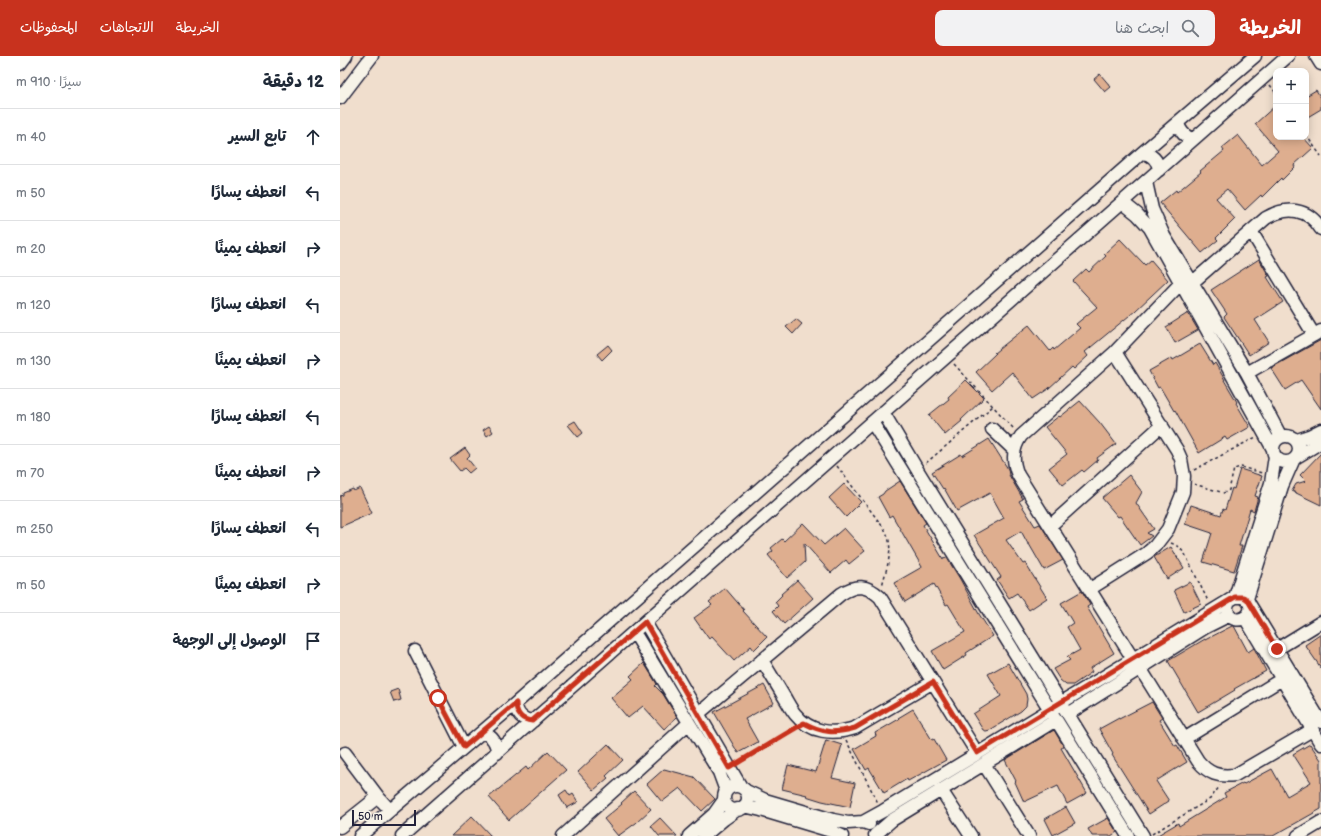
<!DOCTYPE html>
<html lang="ar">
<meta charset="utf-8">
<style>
:root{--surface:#fff;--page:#f2f2f3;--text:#1f2937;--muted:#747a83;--line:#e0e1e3;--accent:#c8321e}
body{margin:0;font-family:"Balsamiq Sans","Playpen Sans Arabic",sans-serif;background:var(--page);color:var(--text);direction:rtl}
.controls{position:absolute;right:12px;top:12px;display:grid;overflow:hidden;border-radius:8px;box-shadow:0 2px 10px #0003}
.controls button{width:36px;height:36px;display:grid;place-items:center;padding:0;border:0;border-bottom:1px solid var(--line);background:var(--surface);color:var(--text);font:20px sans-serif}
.scale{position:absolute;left:12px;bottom:10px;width:64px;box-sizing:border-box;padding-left:4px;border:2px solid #22223b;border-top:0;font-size:11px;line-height:14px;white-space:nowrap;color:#22223b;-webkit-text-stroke:3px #f7f3e8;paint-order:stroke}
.stop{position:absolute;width:12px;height:12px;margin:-9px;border:3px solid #c8321e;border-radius:50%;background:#fff}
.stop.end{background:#c8321e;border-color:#fff;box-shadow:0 1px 4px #0008}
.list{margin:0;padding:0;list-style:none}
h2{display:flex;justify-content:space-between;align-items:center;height:52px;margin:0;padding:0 16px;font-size:17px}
h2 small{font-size:13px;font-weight:400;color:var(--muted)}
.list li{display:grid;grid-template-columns:26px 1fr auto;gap:12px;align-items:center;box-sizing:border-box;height:56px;padding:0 16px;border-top:1px solid var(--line)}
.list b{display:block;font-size:15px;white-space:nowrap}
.list em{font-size:13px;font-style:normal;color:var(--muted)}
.icon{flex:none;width:22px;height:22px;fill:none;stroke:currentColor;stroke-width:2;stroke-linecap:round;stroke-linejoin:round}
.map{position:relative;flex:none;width:981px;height:780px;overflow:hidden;direction:ltr}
header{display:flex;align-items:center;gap:24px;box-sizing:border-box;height:56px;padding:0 20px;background:var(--accent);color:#fff}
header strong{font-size:19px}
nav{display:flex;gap:22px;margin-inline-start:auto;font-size:14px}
.search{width:280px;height:36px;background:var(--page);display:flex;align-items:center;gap:10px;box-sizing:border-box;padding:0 14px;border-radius:8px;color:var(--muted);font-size:15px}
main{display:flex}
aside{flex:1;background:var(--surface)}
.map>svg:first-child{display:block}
.building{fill:#deae8f;stroke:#22223b}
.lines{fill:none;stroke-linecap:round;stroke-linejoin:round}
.minor-casing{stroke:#22223b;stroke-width:15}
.path{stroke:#22223b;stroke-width:1.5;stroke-dasharray:3 3;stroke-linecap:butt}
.minor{stroke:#f7f3e8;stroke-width:12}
.route{stroke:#c8321e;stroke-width:5}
</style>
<header>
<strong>الخريطة</strong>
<div class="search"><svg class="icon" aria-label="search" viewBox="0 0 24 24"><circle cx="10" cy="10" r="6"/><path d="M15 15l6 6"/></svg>ابحث هنا</div>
<nav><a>الخريطة</a><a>الاتجاهات</a><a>المحفوظات</a></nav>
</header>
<main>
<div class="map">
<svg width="981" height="780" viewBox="0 0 981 780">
<rect width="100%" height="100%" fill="#f0decd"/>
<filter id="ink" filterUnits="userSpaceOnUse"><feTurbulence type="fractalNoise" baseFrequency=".025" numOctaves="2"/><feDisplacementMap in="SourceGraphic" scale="8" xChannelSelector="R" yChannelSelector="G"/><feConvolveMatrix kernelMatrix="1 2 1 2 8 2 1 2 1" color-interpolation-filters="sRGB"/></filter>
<g filter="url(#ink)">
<path class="building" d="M760 18 771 31 765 36 754 23Z
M976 34 981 42V53L966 62V40Z
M936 49V81H963L973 92 954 109 955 111 942 124 941 122 922 141 921 139 905 154 887 133 876 142 895 163 876 182 878 184 862 197 820 147 836 134 837 136 861 116 860 115 884 95 882 92 898 79 922 109 938 95 915 68Z
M780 183 805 209 811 204 828 224 795 255 745 296 748 300 734 313 732 311 708 333 693 343 672 316 652 334 636 316 655 298 654 297 689 269 710 295 713 292 714 294 740 272 736 268 757 251 733 225 746 213 749 216 766 200 764 198Z
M919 203 929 220 927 221 943 246 915 264 929 286 909 299 884 261 887 258 871 234Z
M848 257 858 274 835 287 826 271Z
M456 263 462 268 453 278 446 271Z
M981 284V353L961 324 945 334 931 312Z
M860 288 873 309 875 307 885 324H884L897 346 896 347 910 371 887 384 885 381 859 397 835 354 834 355 820 331 818 332 809 315 832 302 833 304Z
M268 289 272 294 262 304 257 298Z
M626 324 644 342 621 364 622 365 605 379 589 359 609 343 608 341Z
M740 345 760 367 776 388 757 402 758 404 744 416 742 414 723 429 709 412 727 398 705 371 719 360 720 361Z
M235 365 243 377 238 381 228 369Z
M149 370 153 376 147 380 143 374Z
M649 383 668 413 669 419 683 443 679 445 695 470 700 468 723 504 704 514 689 488H688L681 475 666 484 683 508 685 507 707 542 689 554 677 537 669 542 657 524 661 521 634 479 664 462 650 437 617 455 604 432 603 433 592 416 621 398 622 400Z
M125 392 130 399 127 402 135 412 129 417 124 412 120 415 110 403Z
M981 397V449L952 435 956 428 966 425 960 419Z
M900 413 922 420 915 440 918 441 914 455 910 453 899 490H902L894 515 863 506 872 477 845 468 851 449 881 459 883 453 885 454 892 432 894 433Z
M789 419 802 436 796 447 814 473 807 477 812 480 800 489 780 460 778 461 762 442Z
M560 425 586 467 583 469 603 503 607 502 620 523 639 558 653 580 626 597 627 599 603 614 592 595 625 576 608 548 606 549 594 528 565 546 554 527 582 511 552 459 549 461 538 441 543 438 545 435Z
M504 428 521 446 506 461 489 442Z
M20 432 32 457 0 471V440L3 439V437L13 433 14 435Z
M463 467 484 489 504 472 525 495 509 508 506 504 491 517 464 487 465 506 447 522 428 499 433 495 431 492 442 483 444 485Z
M831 491 844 512 827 523 814 501Z
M457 524 473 542 444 568 433 555 438 550 435 546 442 539 441 538Z
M850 526 861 548 844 556 834 534Z
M385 532 404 554 403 555 427 581 414 594 411 590 394 605 372 581 369 583 354 562 372 549 369 546Z
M742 535 750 549 747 551 774 597 750 612 752 616 733 629H726L720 624 713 613 730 604 727 601 740 594 727 571 733 567 721 547Z
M892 570H894L908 596 914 592 926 615 894 633 895 634 858 656 828 605 865 583V584Z
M981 578V612L965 589Z
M304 607 317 628 315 630 323 638 337 661 324 673 303 650 288 662 271 642 293 623 290 620Z
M668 607 686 638 687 643 686 650 681 655 650 674 646 675 643 674 633 658 661 640 648 618Z
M424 629 434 647 405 663 418 686 398 697 374 656Z
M58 633 61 644 54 646 50 636Z
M812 646 822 662 819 664 835 690 837 689 847 706 816 725 829 745 809 758 772 699 773 698 759 673 779 662V663Z
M573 653 592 684 594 683 606 704 568 725 567 723 544 737 529 712 526 714 514 693 536 680 535 677 559 663 558 662Z
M714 674 724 691 721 692 747 737 727 748 718 730 684 746 675 726 676 725 665 704Z
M486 684 502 689 492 722 515 727 510 751 482 745 466 740 467 739 442 733 448 709 476 716Z
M268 688 283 704 266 720 268 722 254 734 238 716Z
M970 688 981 704V753L933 780H816L838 767 839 770 886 741 884 737 903 727 904 728 932 713 947 740 971 726 953 698Z
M208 695 226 714 169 764 149 741 186 711 188 714Z
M324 713 354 721 375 743 362 755 340 732 322 746 307 728Z
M226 734 230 740 233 738 238 746 227 752 219 739Z
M294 735 311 753 296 767 278 780 264 763 282 748 281 747Z
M726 751 735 767 713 779 705 763Z
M132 760 151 780H111Z
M320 762 337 780H319L311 770Z
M768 762 777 776 771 780H752L748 773Z"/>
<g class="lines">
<defs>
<path id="minor" d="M976 0 981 8
M0 8 6 0
M0 42 32 0
M838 67C840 76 845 81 853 83
M802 97C812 98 818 104 819 114
M806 126 812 153 824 180 907 317 941 381
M782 146 797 158 810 172 876 290 933 393
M911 175 974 279
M853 226 926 162C947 150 968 152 981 173
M907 317 981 275
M543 356 578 415 803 780
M532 366 788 780
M652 373 674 394
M933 393a13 13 0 1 1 26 0a13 13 0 1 1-26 0Z
M957 384 969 380 981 374
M958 400 981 386
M710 470 822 369
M750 533 807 497 815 490 828 473 843 436 844 420 841 403 837 394 775 296
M895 541 931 427 935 400
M907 543 942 430 953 405
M910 549 981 666
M905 562 981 688
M305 566 401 731
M294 576 379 716 386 735
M937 593 981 566
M75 595 124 691
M793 603 678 419C672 405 672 393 681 380L775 296 841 227
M422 604C429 616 436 627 443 639 447 645 450 652 455 658 470 677 493 679 515 672L593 626
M800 612 858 705C869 718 878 721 895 719L972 674
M176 647C176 658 182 664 193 665
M358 658 501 538C516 528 527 529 540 541L637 697
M728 658 866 571 890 559
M142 676C152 680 157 686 157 697
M844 683 942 623
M5 697 39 742
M644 708 689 780
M384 742a12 12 0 1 1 24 0a12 12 0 1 1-24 0Z
M601 734 631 780
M406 735 425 744 493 764 508 767 523 766 529 768
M404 750 421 754 491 775 502 780
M523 766 543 755 895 541H903C923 554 897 574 888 557 886 553 887 549 889 545
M0 771 34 744 39 742 50 754
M535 779 552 764 716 664
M20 780 176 647 802 97 915 0
M62 780 948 0
M223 780 349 667
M349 780 374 758 384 744
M364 780 384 763 398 753
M958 780 981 766"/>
</defs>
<use href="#minor" class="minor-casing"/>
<path class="path" d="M930 29 936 37
M966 79 981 100
M614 308 674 373
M586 407 653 350
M497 410 543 471C556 489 547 510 542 530
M854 414 916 381
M854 428 884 437 889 434 894 413 901 411 922 417
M831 487 838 490 845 498 868 545
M506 684 538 747
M398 707 454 673
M812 778 870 743 880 730"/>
<use href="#minor" class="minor"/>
</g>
</g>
<g class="lines" filter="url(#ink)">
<path class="route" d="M98 642 124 691 176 647C176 658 182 664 192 665L305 566 389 712 464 667C483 677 494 678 515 672L593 626 637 697 895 541H903L907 543 937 593"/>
</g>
</svg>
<div class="controls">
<button>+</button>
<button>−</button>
</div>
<div class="scale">50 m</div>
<div class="stop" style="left:98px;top:642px"></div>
<div class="stop end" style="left:937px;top:593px"></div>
</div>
<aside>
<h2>12 دقيقة<small>سيرًا · 910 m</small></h2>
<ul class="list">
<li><svg class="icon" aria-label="ahead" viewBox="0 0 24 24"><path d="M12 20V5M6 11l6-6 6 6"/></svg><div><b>تابع السير</b></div><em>40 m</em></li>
<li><svg class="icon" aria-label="left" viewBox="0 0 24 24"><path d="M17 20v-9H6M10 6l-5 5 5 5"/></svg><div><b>انعطف يسارًا</b></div><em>50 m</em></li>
<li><svg class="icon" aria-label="right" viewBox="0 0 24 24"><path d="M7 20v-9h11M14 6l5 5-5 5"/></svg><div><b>انعطف يمينًا</b></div><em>20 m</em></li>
<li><svg class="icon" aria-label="left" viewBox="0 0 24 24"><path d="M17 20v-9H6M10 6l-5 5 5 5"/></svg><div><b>انعطف يسارًا</b></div><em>120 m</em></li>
<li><svg class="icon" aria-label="right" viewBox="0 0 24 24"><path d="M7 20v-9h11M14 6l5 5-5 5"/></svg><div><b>انعطف يمينًا</b></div><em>130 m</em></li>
<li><svg class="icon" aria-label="left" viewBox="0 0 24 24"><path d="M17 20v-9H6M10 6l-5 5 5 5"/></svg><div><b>انعطف يسارًا</b></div><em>180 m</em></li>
<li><svg class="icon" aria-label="right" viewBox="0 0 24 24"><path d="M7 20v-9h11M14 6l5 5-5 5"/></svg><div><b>انعطف يمينًا</b></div><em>70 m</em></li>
<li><svg class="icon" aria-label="left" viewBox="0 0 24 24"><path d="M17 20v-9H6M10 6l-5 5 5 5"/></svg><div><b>انعطف يسارًا</b></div><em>250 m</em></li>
<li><svg class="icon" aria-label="right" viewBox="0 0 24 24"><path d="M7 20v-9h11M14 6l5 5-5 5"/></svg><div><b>انعطف يمينًا</b></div><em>50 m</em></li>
<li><svg class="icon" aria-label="arrive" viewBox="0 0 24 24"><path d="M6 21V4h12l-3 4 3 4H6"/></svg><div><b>الوصول إلى الوجهة</b></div></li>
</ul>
</aside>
</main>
